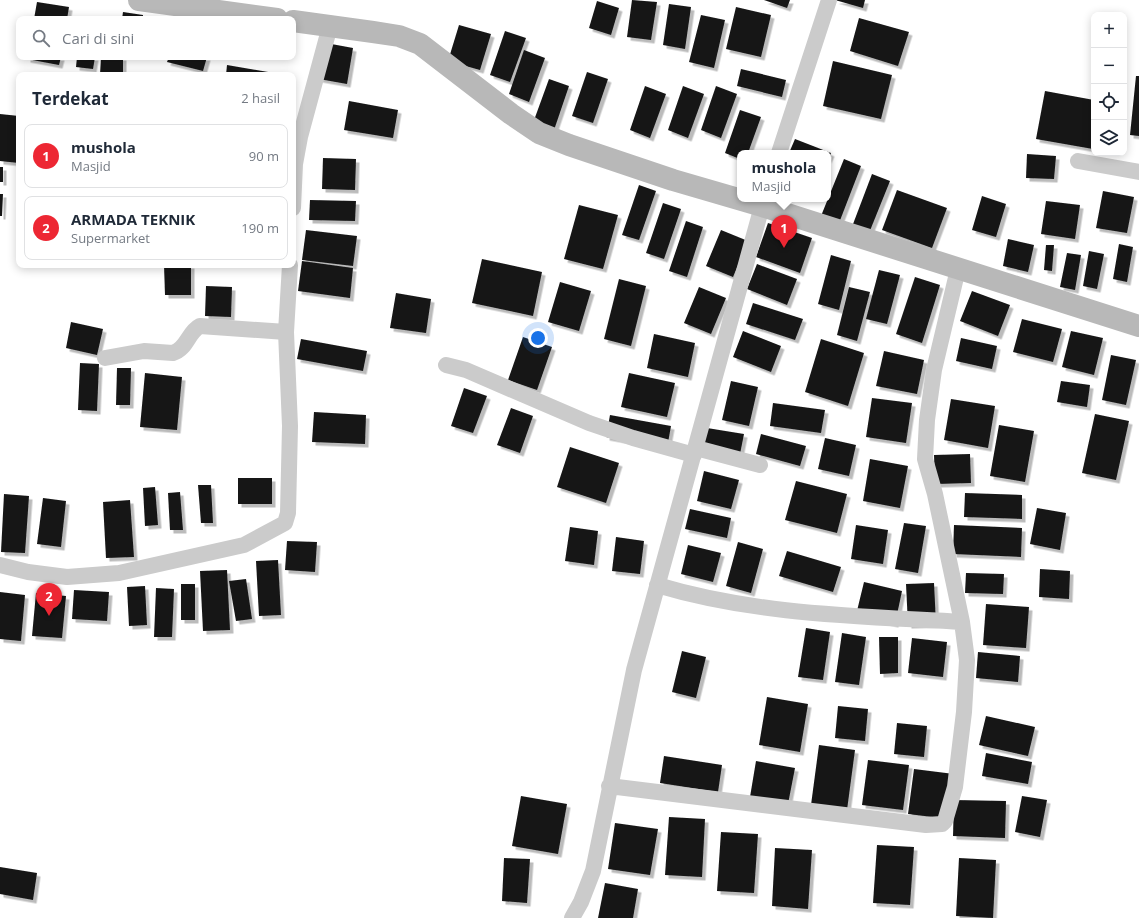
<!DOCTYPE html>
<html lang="id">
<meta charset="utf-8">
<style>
:root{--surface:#fff;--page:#f6f6f7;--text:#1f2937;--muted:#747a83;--line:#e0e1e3;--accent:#ed2733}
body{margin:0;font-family:"Open Sans",sans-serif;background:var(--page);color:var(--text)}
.controls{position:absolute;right:12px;top:12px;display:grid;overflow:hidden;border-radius:8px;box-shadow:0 2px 10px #0003}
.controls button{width:36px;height:36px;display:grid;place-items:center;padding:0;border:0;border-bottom:1px solid var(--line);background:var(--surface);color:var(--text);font:20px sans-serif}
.you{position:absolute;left:538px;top:338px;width:14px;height:14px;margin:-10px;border:3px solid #fff;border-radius:50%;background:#1a73e8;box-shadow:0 0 0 6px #1a73e833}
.badge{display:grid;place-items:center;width:26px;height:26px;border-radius:50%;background:var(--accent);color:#fff;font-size:13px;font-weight:700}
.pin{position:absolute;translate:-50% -33px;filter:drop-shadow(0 1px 2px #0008)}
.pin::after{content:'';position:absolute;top:21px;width:14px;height:12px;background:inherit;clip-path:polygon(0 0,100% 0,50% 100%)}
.popup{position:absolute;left:737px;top:150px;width:94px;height:52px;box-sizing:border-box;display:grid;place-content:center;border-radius:8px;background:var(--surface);filter:drop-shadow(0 1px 3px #0005);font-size:13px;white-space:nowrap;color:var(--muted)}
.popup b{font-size:15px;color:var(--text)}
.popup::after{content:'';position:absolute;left:50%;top:100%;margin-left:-8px;border:8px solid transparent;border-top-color:var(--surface)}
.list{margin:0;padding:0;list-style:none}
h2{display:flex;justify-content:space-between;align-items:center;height:52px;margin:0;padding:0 16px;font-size:17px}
h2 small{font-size:13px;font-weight:400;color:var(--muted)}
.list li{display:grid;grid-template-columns:26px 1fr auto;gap:12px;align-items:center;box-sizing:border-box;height:64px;margin:0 8px 8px;padding:0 8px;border:1px solid var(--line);border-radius:8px}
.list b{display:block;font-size:15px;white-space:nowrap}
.list p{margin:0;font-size:13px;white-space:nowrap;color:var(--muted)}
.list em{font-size:13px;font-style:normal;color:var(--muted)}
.icon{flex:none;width:22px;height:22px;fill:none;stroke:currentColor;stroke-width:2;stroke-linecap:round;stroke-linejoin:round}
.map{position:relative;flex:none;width:1139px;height:918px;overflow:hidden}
.search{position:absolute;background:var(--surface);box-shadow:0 2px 10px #0003;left:16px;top:16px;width:280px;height:44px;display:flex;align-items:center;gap:10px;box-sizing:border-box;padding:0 14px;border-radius:8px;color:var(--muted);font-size:15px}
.panel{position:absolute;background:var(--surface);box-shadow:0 2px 10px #0003;left:16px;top:72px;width:280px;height:196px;border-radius:8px}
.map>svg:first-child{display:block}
.building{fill:#151515;filter:url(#shadow)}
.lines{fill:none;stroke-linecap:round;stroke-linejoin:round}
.street{stroke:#cbcbcb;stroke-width:16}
.secondary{stroke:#b8b8b8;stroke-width:22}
</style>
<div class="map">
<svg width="1139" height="918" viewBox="0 0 1139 918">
<defs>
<filter id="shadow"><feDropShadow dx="3.5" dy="3.5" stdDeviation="0" flood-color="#0004"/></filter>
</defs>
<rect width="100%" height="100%" fill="#fff"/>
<path class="building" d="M632 0 657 2 651 40 627 37Z
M764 0H790L787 8Z
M835 0H865L863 8Z
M597 1 619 8 611 35 589 28Z
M37 2 69 7 67 19H34Z
M669 4 691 7 685 49 663 45Z
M736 7 771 15 761 57 726 49Z
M123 12 143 15V19H122Z
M701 15 725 20 714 68 689 62Z
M859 18 909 32 898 66 850 51Z
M459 25 491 34 480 70 448 61Z
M505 31 526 38 510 82 490 75Z
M326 43 353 48 347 84 319 79Z
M524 50 545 58 529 102 509 94Z
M27 57H61L59 65 27 59Z
M77 57H95L93 69 76 67Z
M101 57H123V75H100Z
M169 57H207L203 71 167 62Z
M833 61 892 75 881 119 823 106Z
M227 65 280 74V75H226Z
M741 69 786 80 782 97 737 86Z
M587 72 608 79 593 123 572 116Z
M1136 76H1139V136L1130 135Z
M549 79 569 86 554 130 533 123Z
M645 86 666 94 650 138 630 130Z
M683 86 704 94 688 138 668 130Z
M716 86 737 94 721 138 701 130Z
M1045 91 1094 100 1093 149 1036 139Z
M349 101 398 110 393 138 344 130Z
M740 110 761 117 748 153H740V159L725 153Z
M0 114 19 116V163L0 161Z
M795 139 831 153 828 160V153H789Z
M1027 154 1056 156 1054 179 1026 178Z
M323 158 356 159 355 190 322 189Z
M844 159 861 166 839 223 821 216Z
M0 167H3V182H0Z
M872 174 890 181 867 238 850 232Z
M639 185 656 191 639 240 622 235Z
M897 190 947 208 932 248 882 230Z
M1103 191 1134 197 1127 233 1096 228Z
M0 194H3L2 216H0Z
M982 196 1006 204 996 237 972 230Z
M310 200 356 201 355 221 309 220Z
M1046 201 1080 205 1075 239 1041 234Z
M663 203 681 209 664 259 646 253Z
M579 205 618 215 603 269 564 259Z
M686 221 703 227 687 277 669 271Z
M768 223 812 238 800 273 756 257Z
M306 230 357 236 353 266 302 260Z
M721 230 748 241 733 277 706 266Z
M1008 239 1034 245 1028 272 1003 266Z
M1119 244 1133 247 1127 282 1113 279Z
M1046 245H1054L1052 271 1044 270Z
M1089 251 1104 254 1097 289 1083 286Z
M1067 253 1081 255 1075 290 1060 287Z
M831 255 851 261 839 310 818 304Z
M482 259 542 272 533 316 472 303Z
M302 261 353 268 350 298 298 291Z
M757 264 797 279 787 305 747 289Z
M164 265H191V295H165Z
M879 270 900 275 887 324 866 319Z
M915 277 940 285 922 343 896 334Z
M619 279 646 286 631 346 604 339Z
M560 282 591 291 579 331 548 322Z
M206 286 232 287 231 317 205 316Z
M699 287 726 298 711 334 684 323Z
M849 287 870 292 857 341 837 335Z
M972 291 1010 305 998 336 960 321Z
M396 293 431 299 426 333 390 328Z
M753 303 803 319 795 340 746 324Z
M1022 319 1062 329 1053 362 1013 352Z
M71 322 103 329 97 355 66 348Z
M743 331 781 346 771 372 733 357Z
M1071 331 1103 338 1094 375 1062 367Z
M654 334 695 343 688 377 647 368Z
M523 337 552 347 537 390 508 380Z
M961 338 997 346 992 369 956 361Z
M301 339 367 351 363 371 297 359Z
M821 339 864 353 848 406 805 392Z
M884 351 924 360 917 394 876 386Z
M1111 355 1136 360 1126 405 1102 400Z
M80 363 99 364 97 411 78 410Z
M117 368H131L130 405H116Z
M145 373 182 377 177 430 140 427Z
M629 373 675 383 667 417 621 407Z
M731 381 758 387 749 426 722 420Z
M1061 381 1090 385 1087 407 1057 402Z
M464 388 487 396 473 433 451 426Z
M872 398 912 403 906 443 866 437Z
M951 399 995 406 988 448 944 440Z
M773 403 825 410 821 433 770 426Z
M511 408 533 416 520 453 497 445Z
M314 412 366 415 365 444 312 442Z
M1095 414 1129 421 1116 480 1082 473Z
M610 415 671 426 667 448 606 437Z
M999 425 1034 431 1025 482 990 476Z
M707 428 744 434 740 454 703 448Z
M761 434 806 446 800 466 756 454Z
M825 438 856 445 849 476 818 469Z
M570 447 619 463 606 503 557 487Z
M970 454 971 483 935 484 934 455Z
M870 459 908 466 900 508 863 501Z
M704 471 739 480 731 509 697 501Z
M238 478H272V504H238Z
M796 481 847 494 837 533 785 520Z
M198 485H211L213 523H201Z
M155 487 158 525 145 526 143 488Z
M180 492 183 530H170L168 493Z
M965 493 1022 495V519L964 517Z
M4 494 29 496 25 553 1 552Z
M43 498 66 501 61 547 37 544Z
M130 500 134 557 106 558 103 502Z
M1037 508 1066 513 1060 550 1030 544Z
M690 509 731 518 727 538 685 529Z
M904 523 926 526 918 573 895 569Z
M856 525 888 530 883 564 851 559Z
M954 525 1022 528 1021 557 953 554Z
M570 527 598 531 594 565 565 561Z
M616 537 644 541 640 574 612 571Z
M287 541 317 542 315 572 285 570Z
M738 542 763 549 751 593 726 586Z
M688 545 721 553 713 582 681 574Z
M787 551 841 567 833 592 779 576Z
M278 560 281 615 259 616 256 561Z
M1040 569 1070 571 1069 599 1039 597Z
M227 570 230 630 203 631 200 571Z
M966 573 1004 574 1003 594 965 593Z
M246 579 252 619 236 621 229 581Z
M864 582 902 591 895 624 856 615Z
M934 583 936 624 908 625 906 584Z
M181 584H195V620H181Z
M145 586 147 625 129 626 127 587Z
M156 588 174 589 172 637H154Z
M74 590 109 592 107 621 72 619Z
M0 592 25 595 21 641 0 639Z
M36 593 66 596 62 638 32 636Z
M986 604 1029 607 1026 648 983 645Z
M806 628 830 632 823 680 798 677Z
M842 633 866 637 859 685 835 682Z
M879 637H898V673L880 674Z
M912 638 947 642 943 677 908 673Z
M682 651 706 657 696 698 672 692Z
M978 652 1020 656 1018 682 976 678Z
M767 697 808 704 800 752 759 745Z
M838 706 868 709 865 741 835 738Z
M986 716 1035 727 1028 756 979 745Z
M897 723 927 726 924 757 894 754Z
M819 745 855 750 847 810 811 805Z
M986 753 1032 762 1028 784 982 776Z
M664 756 722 765 718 792 660 783Z
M868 760 909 765 903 810 862 805Z
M756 761 795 768 787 809 749 803Z
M914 769 954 774 949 819 908 814Z
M521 796 567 804 558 854 512 846Z
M1022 796 1047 800 1040 837 1015 832Z
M954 800 1006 801 1005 838 953 836Z
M669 817 705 819 702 877 665 875Z
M615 823 658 829 650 875 608 869Z
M721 832 758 834 754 893 717 891Z
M877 845 914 847 910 905 873 903Z
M775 848 812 850 808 909 772 906Z
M504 858 530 859 527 903 502 901Z
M959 858 996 860 993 918 956 916Z
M0 867 37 873 33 900 0 894Z
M605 883 638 889 633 918H598Z"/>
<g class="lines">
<path class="street" d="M779 153 829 0
M1078 161 1139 172
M293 208 295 164 300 137 330 26
M105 358 144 351 173 353C187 349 188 332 200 326L286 332
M446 365 466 370 589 423 633 438 694 455
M696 448 760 465
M0 565 28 572 67 577 119 573 244 545 285 523 288 513 290 426 286 332 290 265
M657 585C757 615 859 616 962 622
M609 786 926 825 942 824 945 821 955 787 964 712 967 660 962 622 935 494 925 459 927 420 934 370 958 269
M572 918 581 902 593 871 634 670 764 199"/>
<path class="secondary" d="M139 0 277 19
M293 21 373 32 399 36 420 44 511 114 539 133 569 145 673 180 762 206 1139 326"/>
</g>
</svg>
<div class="controls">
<button>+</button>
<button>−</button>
<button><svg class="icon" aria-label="locate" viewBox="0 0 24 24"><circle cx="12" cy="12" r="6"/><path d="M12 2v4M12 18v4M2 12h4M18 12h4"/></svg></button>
<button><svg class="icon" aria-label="layers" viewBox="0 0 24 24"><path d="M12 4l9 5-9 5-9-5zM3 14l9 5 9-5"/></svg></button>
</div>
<div class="you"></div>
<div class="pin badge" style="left:784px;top:248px">1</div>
<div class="popup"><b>mushola</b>Masjid</div>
<div class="pin badge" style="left:49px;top:616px">2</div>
<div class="search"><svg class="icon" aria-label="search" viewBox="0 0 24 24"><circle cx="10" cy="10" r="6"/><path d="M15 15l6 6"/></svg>Cari di sini</div>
<section class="panel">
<h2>Terdekat<small>2 hasil</small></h2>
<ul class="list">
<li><span class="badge">1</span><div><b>mushola</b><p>Masjid</p></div><em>90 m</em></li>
<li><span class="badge">2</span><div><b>ARMADA TEKNIK</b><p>Supermarket</p></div><em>190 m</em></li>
</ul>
</section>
</div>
